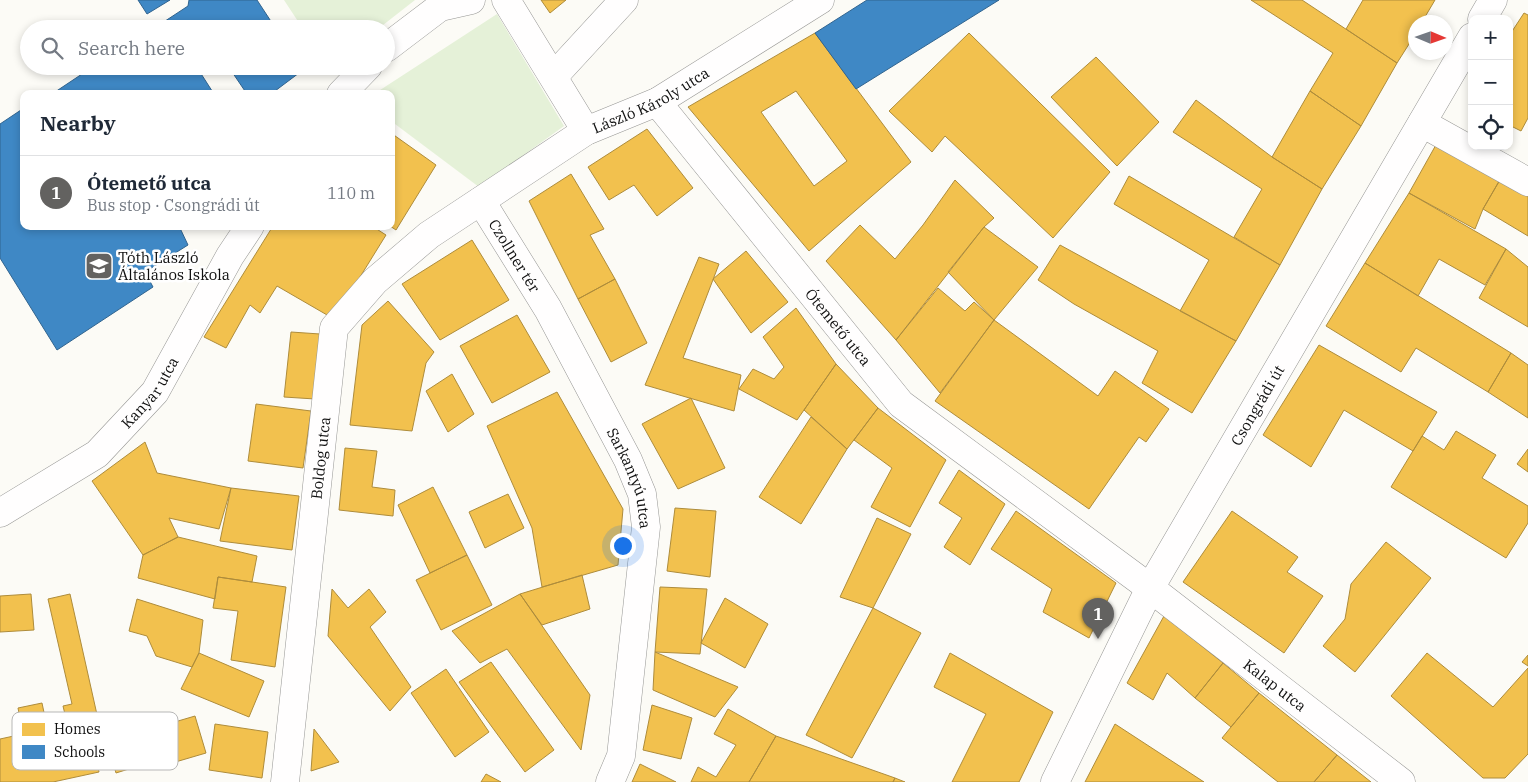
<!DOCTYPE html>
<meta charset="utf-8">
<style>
:root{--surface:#fff;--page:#f2f2f3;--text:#1f2937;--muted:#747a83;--line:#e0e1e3;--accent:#636260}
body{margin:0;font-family:"IBM Plex Serif",serif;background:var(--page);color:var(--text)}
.controls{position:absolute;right:15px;top:15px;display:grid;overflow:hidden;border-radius:10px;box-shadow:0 2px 8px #0003}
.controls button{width:45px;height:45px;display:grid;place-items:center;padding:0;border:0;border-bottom:1px solid var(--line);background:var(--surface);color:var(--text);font:25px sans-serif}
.compass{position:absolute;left:1408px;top:15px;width:45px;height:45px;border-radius:50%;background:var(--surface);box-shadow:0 2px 8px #0003;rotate:92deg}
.you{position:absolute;left:622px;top:545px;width:18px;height:18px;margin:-12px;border:4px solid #fff;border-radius:50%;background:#1a73e8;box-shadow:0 0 0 8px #1a73e833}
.badge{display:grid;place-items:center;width:32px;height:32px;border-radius:50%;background:var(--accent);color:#fff;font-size:16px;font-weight:700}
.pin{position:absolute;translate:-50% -41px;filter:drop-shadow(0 1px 2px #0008)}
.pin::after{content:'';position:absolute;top:26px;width:18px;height:15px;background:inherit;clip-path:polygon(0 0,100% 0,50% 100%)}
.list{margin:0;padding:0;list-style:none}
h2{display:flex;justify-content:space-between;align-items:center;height:65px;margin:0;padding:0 20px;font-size:21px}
h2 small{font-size:16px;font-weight:400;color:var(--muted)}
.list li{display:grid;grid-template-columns:32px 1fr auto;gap:15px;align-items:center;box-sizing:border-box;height:75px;padding:0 20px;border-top:1px solid var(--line)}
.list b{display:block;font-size:19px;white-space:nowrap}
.list p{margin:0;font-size:16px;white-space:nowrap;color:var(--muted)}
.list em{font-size:16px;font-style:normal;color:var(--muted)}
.icon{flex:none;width:28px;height:28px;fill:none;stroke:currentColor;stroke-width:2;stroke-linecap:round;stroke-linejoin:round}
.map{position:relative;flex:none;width:1528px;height:782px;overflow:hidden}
.search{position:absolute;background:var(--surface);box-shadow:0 2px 8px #0003;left:20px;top:20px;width:375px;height:55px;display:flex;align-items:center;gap:12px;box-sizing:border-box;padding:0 18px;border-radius:28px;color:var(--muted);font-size:19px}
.panel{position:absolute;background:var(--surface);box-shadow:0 2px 8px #0003;left:20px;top:90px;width:375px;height:140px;border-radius:10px}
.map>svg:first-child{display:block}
.green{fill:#e5f1d8}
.homes{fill:#f2c14e;stroke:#ae8c3b;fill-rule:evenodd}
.schools{fill:#3f88c5;stroke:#31648f}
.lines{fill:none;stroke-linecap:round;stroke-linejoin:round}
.minor-casing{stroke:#969694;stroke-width:29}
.minor{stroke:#fffefe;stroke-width:28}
.labels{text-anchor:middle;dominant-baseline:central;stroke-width:5;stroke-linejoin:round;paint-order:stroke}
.street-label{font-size:15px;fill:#101010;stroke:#fff}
.poi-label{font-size:15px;fill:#101010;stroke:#fff;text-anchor:start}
.key{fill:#fff;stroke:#b7b7b7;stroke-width:1}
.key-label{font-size:14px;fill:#101010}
</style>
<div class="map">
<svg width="1528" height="782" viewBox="0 0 1528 782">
<rect width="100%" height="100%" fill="#fcfbf6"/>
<path class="green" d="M284 0H415L378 29H303Z
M497 14 564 126 479 187 391 121V94H374Z"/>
<path class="homes" d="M541 0H566L550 13Z
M1251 0H1302L1397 63 1361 126 1310 91 1333 53Z
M1363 0H1435L1422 22H1416V33L1397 63 1346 29Z
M1524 13 1528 15V118L1521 131 1509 125V36Z
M815 33 911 162 809 251 688 107ZM796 91 847 161 814 186 761 112Z
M969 33 1110 172 1053 238 945 136 932 152 889 111Z
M1096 57 1159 122 1117 166 1051 97Z
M1310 91 1361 126 1322 189 1272 157Z
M1196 100 1272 157 1322 189 1280 265 1234 237 1262 189 1173 132Z
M647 129 693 188 657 216 634 185 609 200 588 167Z
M391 133 436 165 396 230 390 226Z
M1437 143 1501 178 1483 209 1475 229 1409 193Z
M571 174 604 229 590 235 615 279 578 299 529 201Z
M1129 176 1280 265 1236 341 1180 311 1209 260 1114 204Z
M1501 178 1528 194V236L1483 209Z
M955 180 994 218 984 227 896 340 826 261 860 225 895 259 923 225Z
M1409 193 1506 249 1485 285 1439 259 1418 296 1365 263Z
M273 226H372L386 235 334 319 277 286 260 313 250 305 226 348 204 337Z
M984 227 1038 267 994 320 948 272Z
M472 240 509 300 440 340 402 284Z
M1060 245 1236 341 1192 413 1142 383 1158 351 1074 304 1038 280Z
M1506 249 1528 267V327L1479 298Z
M746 251 788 302 751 333 713 279Z
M699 257 719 264 683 358 741 375 734 411 645 385Z
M1365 263 1511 353 1488 392 1416 348 1401 372 1326 326Z
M615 279 647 343 611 362 578 299Z
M938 288 965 311 974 302 994 320 940 393 896 340Z
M388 301 434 352 426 363 412 431 350 425 362 325Z
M796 308 836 364 797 420 739 389 753 369 774 379 784 367 763 337Z
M517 315 550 372 492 403 460 346Z
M994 320 1098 396 1115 371 1169 409 1146 442 1139 437 1089 509 935 401Z
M291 332 320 334 315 399 284 397Z
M1319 345 1437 412 1413 451 1344 410 1311 467 1263 435Z
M1511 353 1528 365V418L1488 392Z
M836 364 878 408 847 449 804 410Z
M452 374 474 414 448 432 426 391Z
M557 392 623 509 618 565 542 587 532 528 487 426Z
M691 398 725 468 678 489 642 424Z
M256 404 311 411 303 468 248 461Z
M878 408 946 460 910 527 871 507 892 468 854 440Z
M811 417 847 449 801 524 759 497Z
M1456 431 1496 455 1482 478 1528 506V523L1506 558 1391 487 1422 436 1444 450Z
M145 442 157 473 231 488 219 529 169 518 178 537 143 555 92 481Z
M345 448 377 451 372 487 395 490 393 516 339 510Z
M1528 449V472L1517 464Z
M959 470 1005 504 970 565 944 547 962 518 939 503Z
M433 487 467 555 430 573 398 505Z
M231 488 299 496 292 550 220 541Z
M508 494 524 528 485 548 469 512Z
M675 508 716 511 710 577 667 571Z
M1016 511 1116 583 1089 638 1043 612 1052 589 991 549Z
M1232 511 1298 557 1287 572 1323 596 1284 653 1183 582Z
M877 518 911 534 873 608 840 597Z
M178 537 257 556 252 582 218 577 215 599 138 578 143 555Z
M1386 542 1431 578 1355 672 1323 646 1345 619 1351 584Z
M467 555 492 605 441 630 416 580Z
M582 575 590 609 542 625 520 594Z
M218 577 286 587 275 667 231 660 238 611 213 608Z
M660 587 707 589 700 654 655 652Z
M332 589 348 608 369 589 386 612 370 627 411 687 390 711 328 636Z
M31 594 34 630 0 632V596Z
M70 594 102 737 85 742 82 728 69 731 63 706 72 704 48 599Z
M520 594 590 695 581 750 507 649 480 663 452 631Z
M725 598 768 624 745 668 701 643Z
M137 599 203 620 199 653 192 667 156 656 147 636 129 631Z
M873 608 921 633 852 758 806 735Z
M1164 616 1223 663 1195 698 1167 673 1153 700 1127 683Z
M655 652 738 687 715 717 653 690Z
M199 653 264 681 249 717 181 689Z
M950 653 1053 712 1019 782H952L986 714 934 687Z
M1427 653 1493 707 1528 668V754L1505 778H1483L1391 696Z
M1528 655V666L1522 662Z
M491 662 554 750 525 772 459 682Z
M1223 663 1259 693 1231 727 1195 698Z
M446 669 489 732 455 757 411 693Z
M1259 693 1337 755 1314 782H1278L1222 738Z
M42 703 46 722 56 719 63 749 93 743 99 772 53 782H0V739L23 734 18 708Z
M652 705 692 718 681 759 643 750Z
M728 709 776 736 749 782H691L698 767 716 777 736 745 714 734Z
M195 716 206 753 172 763 170 756 116 773 107 742Z
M215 724 268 732 262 778 209 770Z
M1115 724 1204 782H1085Z
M314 729 339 762 311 771Z
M776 736 895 778 893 782H749Z
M1337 755 1371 782H1314Z
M640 764 676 782H632Z
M486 774 501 782H481Z
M895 778 905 782H893Z"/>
<path class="schools" d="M138 0H170L147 14Z
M189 0H257L276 29H153L188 6Z
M867 0H999L856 89 815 33Z
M94 66H202L198 69 214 94H52Z
M228 66H301L303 70 271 94H247Z
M24 108V226H179L188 245 145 272 153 287 57 350 0 258V124Z"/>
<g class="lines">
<defs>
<g id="minor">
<path d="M506 0 586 131"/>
<path d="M1482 19 1493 0"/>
<path d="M386 48 440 7 471 0"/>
<path d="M554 76 624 0"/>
<path d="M341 94 368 66"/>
<path id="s1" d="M657 102 901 404 1150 588 1401 782"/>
<path d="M1422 123 1528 182"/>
<path id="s2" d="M481 201 548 309 628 460 642 494 646 527 621 756 610 782"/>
<path id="s3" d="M0 513 97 454 155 392 230 256 250 226"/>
<path id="s4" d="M285 782 334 328 375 281 429 235 586 131 657 102 820 0"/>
<path id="s5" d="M1055 782 1150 588 1472 37"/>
</g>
</defs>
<use href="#minor" class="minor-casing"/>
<use href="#minor" class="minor"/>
</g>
<defs>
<symbol id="school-square" viewBox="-11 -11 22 22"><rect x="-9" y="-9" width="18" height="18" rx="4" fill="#636260" stroke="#fff"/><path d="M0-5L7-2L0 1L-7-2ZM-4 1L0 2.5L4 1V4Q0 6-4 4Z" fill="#fff"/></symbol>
</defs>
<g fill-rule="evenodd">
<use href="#school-square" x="83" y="250" width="32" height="32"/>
</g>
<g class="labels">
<g class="street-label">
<text stroke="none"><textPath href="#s4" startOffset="850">László Károly utca</textPath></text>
<text stroke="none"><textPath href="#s2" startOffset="64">Czollner tér</textPath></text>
<text stroke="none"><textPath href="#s1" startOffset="289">Ótemető utca</textPath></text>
<text stroke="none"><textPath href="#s3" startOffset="195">Kanyar utca</textPath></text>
<text stroke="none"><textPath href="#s5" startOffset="428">Csongrádi út</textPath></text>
<text stroke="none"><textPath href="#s4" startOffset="326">Boldog utca</textPath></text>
<text stroke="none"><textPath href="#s2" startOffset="316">Sarkantyú utca</textPath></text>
<text stroke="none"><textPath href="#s1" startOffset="856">Kalap utca</textPath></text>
</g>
<g class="poi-label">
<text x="118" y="257">Tóth László<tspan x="118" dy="17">Általános Iskola</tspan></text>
</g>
</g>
<rect x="12" y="712" width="166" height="58" rx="8" class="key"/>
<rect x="22" y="723" width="23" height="13" fill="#f2c14e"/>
<rect x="22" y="745" width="23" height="14" fill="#3f88c5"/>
<g class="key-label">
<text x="54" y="734">Homes</text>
<text x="54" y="757">Schools</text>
</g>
</svg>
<div class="controls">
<button>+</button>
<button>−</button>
<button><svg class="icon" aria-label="locate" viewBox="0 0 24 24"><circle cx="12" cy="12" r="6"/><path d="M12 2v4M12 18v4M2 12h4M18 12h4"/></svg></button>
</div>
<svg class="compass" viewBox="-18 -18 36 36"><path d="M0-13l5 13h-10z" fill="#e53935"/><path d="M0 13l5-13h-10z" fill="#747a83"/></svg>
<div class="you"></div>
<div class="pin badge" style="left:1098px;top:639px">1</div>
<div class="search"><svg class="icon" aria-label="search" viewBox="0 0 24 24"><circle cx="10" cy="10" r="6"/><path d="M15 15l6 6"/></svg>Search here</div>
<section class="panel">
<h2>Nearby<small></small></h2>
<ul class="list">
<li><span class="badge">1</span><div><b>Ótemető utca</b><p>Bus stop · Csongrádi út</p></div><em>110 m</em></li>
</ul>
</section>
</div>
